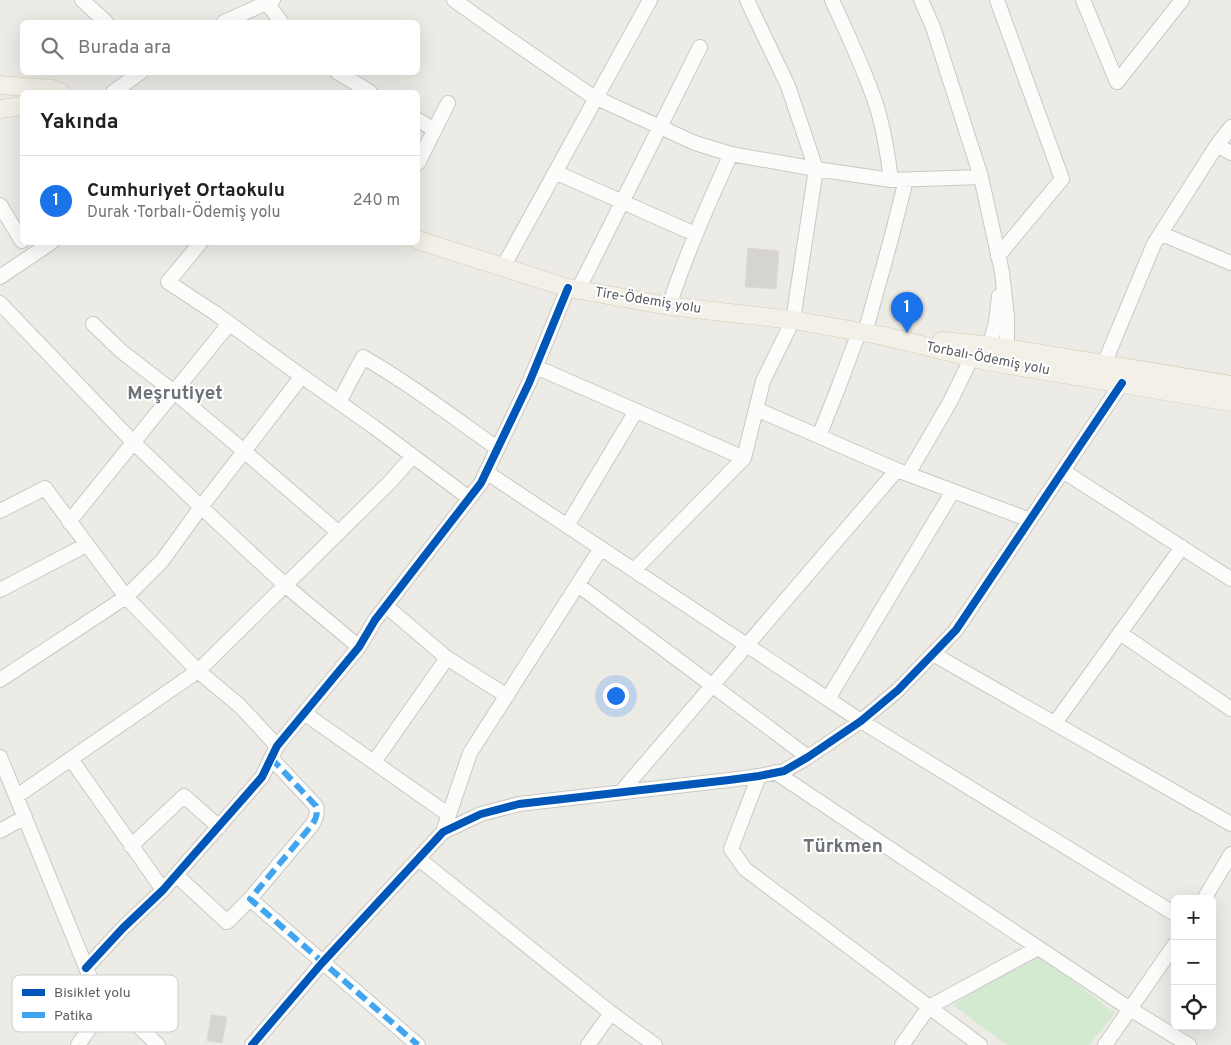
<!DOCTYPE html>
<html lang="tr">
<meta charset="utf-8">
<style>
:root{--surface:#fff;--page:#f2f2f2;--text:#222;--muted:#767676;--line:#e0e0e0;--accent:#1a73e8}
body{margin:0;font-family:Overpass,sans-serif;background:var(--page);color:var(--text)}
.controls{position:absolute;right:15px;bottom:15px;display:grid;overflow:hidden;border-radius:8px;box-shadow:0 5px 20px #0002}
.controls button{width:45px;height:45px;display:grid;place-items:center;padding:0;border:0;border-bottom:1px solid var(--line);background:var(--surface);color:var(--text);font:25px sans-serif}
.you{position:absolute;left:615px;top:695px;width:18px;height:18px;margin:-12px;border:4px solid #fff;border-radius:50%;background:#1a73e8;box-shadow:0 0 0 8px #1a73e833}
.badge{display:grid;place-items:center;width:32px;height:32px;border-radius:50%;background:var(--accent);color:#fff;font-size:16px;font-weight:700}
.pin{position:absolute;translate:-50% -41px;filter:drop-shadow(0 1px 2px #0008)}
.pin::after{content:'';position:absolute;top:26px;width:18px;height:15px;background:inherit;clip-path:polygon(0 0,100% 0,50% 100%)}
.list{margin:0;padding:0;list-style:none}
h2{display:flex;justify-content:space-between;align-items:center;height:65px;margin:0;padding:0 20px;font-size:21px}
h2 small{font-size:16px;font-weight:400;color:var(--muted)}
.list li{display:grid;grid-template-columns:32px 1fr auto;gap:15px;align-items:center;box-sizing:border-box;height:90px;padding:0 20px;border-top:1px solid var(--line)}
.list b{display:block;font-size:19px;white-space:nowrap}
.list p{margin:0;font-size:16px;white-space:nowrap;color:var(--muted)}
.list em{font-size:16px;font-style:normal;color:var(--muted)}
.icon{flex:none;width:28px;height:28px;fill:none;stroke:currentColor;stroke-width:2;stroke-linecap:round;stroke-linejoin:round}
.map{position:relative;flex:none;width:1231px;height:1045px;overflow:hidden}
.search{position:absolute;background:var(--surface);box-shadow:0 5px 20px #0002;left:20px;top:20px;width:400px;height:55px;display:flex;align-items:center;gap:12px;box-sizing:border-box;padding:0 18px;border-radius:8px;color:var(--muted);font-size:19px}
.panel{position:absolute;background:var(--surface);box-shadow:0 5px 20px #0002;left:20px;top:90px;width:400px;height:155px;border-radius:8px}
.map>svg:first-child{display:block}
.green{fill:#d3e9d0}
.building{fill:#d6d4d1;stroke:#dcd9d5}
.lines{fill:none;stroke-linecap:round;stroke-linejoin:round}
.minor-casing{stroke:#c8c8c7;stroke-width:16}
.major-casing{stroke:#d5cbb2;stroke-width:19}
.minor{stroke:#fcfcfb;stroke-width:14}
.major{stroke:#f3f0e7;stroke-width:18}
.quiet{stroke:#40a5ee;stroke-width:6;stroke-dasharray:12 6;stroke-linecap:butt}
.cycleway-casing{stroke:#fff;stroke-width:11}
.cycleway{stroke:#0057b8;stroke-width:8}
.labels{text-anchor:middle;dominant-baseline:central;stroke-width:4;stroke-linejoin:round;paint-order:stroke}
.street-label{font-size:14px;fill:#5b6065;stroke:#fff}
.district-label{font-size:19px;font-weight:bold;fill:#6c7277;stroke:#fff}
.key{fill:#fff;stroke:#cecfd1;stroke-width:1}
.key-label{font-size:14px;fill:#5b6065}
</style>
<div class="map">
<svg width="1231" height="1045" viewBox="0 0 1231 1045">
<rect width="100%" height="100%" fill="#ecebe6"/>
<path class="green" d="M1030 956 1042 958 1115 1013 1089 1045H1007L953 1005Z"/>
<path class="building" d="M748 248 779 251 776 289 745 287Z
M211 1015 227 1017 222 1043 207 1041Z"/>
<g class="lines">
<defs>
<path id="minor" d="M82 0 106 22
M454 0 499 32 592 96 695 143 731 154 816 169 891 180 981 177
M832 0C848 35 865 71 877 107 884 131 888 155 891 180
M921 0 933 27 981 177 1002 272 1007 317V348L1005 358
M997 0 1062 179 998 256
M1083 0 1117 82 1182 0
M267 3 281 22
M224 22 273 0
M337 72 370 92
M113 92 141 72
M418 120 435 130
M1217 145 1231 153
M418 163 448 103
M555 172 695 234
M0 205 22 241
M1162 234 1231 263
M201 242 168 282 215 313 286 365 374 427 469 498
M503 267 650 0
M0 277 52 242
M578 290 700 47
M0 303 133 442 201 507 286 586 359 647
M669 306C686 254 708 204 731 154
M93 324 121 351 174 392 244 451 339 533
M865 333 891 239 906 180
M987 355 996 322 999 296
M1104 364 1154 244 1217 145 1231 127
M536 367 744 458
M339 402 363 357C410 384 453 417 497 448
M756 409 897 470
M819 436 837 391 859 332
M1063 471 1231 579
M486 472 861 721 1175 914
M908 474 950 402 972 357
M0 511 45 488 126 597 198 671 240 706 277 746
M69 522 229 324
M567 526 636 411
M634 570 744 458 763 381 793 320 816 169 788 86 747 0
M578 585 808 757
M0 590 86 545
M1120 633 1231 709
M933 654 1231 824
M447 658 507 696
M0 680 126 597 162 561 201 507 302 376
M828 699 953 491
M304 713 449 815
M1055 723 1182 547
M0 757 92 982 158 1045
M271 758 316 806C318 814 316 819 312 825L250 899 418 1045
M71 759 163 890
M374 762 447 658 386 606
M775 772 1130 1009 1189 1045
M759 776 731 849 745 869 980 1045
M621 792 897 470 1030 520
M17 796 198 671 389 483 413 456
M0 831 25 817
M443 832 470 753 601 548
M131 846 184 796 219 827
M419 859 611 1013 655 1045
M176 875 227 922 250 899
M1204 899 1231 854
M86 968 123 928 163 890 176 875 262 777 277 746 359 647 375 620 481 483 529 383 568 288
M78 1045 110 999
M252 1045 322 963 443 832 481 814 519 804 729 780 759 776 784 771 808 757 861 721 898 690 956 630 1122 383
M588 1045 611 1013
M902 1045 929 1007 1038 948
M1105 1045 1175 944"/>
<path id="major" d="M0 85 52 89 60 92
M0 109 22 106
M418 240 568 288 669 306 793 320 884 336 986 361 1231 402
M942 341 994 346 1231 385"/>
</defs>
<use href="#minor" class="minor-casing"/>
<use href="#major" class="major-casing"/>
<use href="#minor" class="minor"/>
<use href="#major" class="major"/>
<path class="quiet" d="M271 758 316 806C318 814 316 819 312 825L250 899 418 1045"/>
<defs>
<path id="cycleway" d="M86 968 123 928 163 890 176 875 262 777 277 746 359 647 375 620 481 483 529 383 568 288
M252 1045 322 963 443 832 481 814 519 804 729 780 759 776 784 771 808 757 861 721 898 690 956 630 1122 383"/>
</defs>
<use href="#cycleway" class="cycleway-casing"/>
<use href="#cycleway" class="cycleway"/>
</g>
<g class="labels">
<g class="street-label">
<text transform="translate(648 301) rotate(9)">Tire-Ödemiş yolu</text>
<text transform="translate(988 359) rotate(11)">Torbalı-Ödemiş yolu</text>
</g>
<g class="district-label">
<text x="175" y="394">Meşrutiyet</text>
<text x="843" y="847">Türkmen</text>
</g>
</g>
<rect x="12" y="975" width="166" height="57" rx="8" class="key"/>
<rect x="22" y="989" width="23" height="7" fill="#0057b8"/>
<rect x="22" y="1012" width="23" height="6" fill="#40a5ee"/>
<g class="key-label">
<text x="54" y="997">Bisiklet yolu</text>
<text x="54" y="1020">Patika</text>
</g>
</svg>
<div class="controls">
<button>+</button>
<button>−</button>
<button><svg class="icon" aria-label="locate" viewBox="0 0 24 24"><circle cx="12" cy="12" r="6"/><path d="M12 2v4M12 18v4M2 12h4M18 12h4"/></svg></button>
</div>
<div class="you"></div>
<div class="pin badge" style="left:907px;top:333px">1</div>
<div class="search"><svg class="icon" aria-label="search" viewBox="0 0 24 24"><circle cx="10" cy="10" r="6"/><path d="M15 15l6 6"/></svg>Burada ara</div>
<section class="panel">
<h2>Yakında<small></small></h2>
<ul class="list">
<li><span class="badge">1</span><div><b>Cumhuriyet Ortaokulu</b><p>Durak · Torbalı-Ödemiş yolu</p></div><em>240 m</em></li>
</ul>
</section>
</div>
